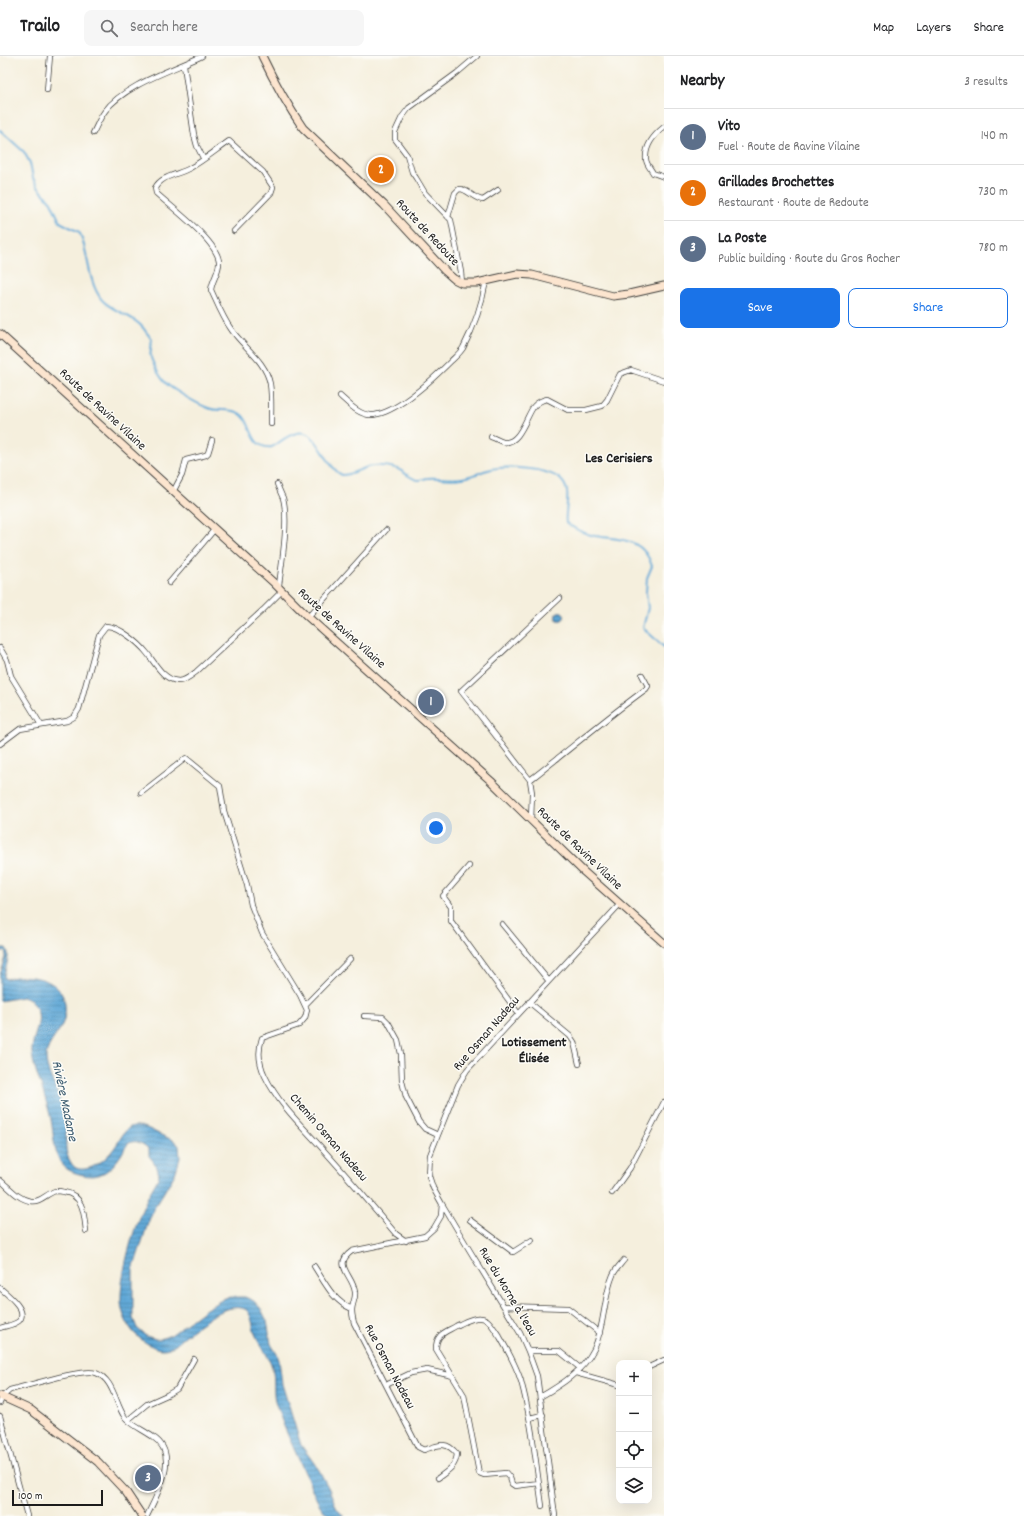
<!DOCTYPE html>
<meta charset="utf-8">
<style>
:root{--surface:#fff;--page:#f6f6f6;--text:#202124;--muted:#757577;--line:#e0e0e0;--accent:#1a73e8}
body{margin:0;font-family:Dekko,sans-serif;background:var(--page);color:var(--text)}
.controls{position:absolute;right:12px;bottom:12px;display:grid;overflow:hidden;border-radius:8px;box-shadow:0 4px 16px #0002}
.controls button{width:36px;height:36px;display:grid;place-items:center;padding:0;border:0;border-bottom:1px solid var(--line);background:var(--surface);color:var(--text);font:20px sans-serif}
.scale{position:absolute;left:12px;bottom:10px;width:91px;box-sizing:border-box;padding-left:4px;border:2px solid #1c1c1c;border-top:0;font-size:11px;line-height:14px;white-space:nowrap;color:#1c1c1c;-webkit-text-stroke:3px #fdfcf7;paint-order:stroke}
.you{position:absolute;left:436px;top:772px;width:14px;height:14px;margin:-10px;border:3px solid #fff;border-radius:50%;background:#1a73e8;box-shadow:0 0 0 6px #1a73e833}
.badge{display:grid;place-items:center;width:26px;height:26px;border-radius:50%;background:var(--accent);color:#fff;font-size:13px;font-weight:700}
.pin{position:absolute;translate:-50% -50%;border:2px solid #fff;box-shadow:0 1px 4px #0006}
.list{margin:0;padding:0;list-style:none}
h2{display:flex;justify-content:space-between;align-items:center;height:52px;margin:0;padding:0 16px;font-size:17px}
h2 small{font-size:13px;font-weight:400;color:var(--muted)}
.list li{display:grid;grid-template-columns:26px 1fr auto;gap:12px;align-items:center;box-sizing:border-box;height:56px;padding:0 16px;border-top:1px solid var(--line)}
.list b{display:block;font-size:15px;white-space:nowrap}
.list p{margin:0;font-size:13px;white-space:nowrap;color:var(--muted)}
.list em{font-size:13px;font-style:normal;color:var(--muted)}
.actions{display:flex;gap:8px;padding:12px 16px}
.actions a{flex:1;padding:9px 0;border:1px solid var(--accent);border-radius:8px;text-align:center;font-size:14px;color:var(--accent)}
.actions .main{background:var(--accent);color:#fff}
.icon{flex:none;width:22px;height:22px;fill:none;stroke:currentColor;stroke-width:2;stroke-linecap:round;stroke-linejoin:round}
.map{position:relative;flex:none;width:664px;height:1460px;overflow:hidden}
header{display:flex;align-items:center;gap:24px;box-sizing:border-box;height:56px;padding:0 20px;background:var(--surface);border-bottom:1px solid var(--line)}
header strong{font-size:19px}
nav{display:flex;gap:22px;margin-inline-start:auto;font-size:14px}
.search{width:280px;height:36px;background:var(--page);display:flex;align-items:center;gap:10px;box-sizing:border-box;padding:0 14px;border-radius:8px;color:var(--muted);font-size:15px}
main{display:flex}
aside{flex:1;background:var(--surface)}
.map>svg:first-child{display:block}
.water{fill:url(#water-rules);stroke:#3e627a}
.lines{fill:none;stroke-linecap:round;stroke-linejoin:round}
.stream{stroke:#60a8d7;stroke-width:2}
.street-casing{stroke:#3d3c39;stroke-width:6}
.secondary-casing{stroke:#3d3c39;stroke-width:9}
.street{stroke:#fff;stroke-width:4.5}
.secondary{stroke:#fce5cf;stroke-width:7}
.labels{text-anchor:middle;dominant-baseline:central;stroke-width:3;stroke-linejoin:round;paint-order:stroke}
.street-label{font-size:13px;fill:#1c1c1c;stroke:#fdfcf7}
.neighbourhood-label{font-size:14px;font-weight:bold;fill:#1c1c1c;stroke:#fdfcf7}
.water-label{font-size:14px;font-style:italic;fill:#3b5b70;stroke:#fdfcf7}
</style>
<header>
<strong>Trailo</strong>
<div class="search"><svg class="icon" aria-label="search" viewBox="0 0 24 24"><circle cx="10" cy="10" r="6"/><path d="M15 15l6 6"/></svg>Search here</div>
<nav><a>Map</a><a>Layers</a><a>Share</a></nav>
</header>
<main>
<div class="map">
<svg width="664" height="1460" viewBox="0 0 664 1460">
<defs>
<pattern id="water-rules" width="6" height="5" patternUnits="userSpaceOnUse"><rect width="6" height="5" fill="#60a8d7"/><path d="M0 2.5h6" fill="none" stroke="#4e88ae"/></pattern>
</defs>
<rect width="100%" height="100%" fill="#fdfcf7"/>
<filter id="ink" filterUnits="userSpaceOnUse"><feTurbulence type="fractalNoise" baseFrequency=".025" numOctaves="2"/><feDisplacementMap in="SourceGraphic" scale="8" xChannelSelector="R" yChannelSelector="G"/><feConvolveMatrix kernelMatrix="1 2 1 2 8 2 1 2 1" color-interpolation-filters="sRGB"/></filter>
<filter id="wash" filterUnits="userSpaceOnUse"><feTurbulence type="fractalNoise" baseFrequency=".012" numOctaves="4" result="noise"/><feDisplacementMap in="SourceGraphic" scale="16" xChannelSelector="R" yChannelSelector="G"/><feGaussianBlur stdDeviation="0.9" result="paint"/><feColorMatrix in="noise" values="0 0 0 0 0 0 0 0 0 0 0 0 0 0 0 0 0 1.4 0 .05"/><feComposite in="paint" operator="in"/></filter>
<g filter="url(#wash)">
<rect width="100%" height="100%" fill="#f5efdd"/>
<path class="water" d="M555.5 560a4.5 4.5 0 1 1 9 0a4.5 4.5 0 1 1-9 0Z
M0 892H6C12 900 4 913 4 922L6 923C35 915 73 926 64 963 61 977 47 986 46 1001 46 1015 53 1025 58 1038 61 1047 64 1058 65 1067 68 1078 63 1093 69 1103 73 1111 76 1114 85 1113 98 1111 110 1099 117 1088 120 1083 125 1074 130 1071 140 1067 151 1074 159 1078 166 1082 175 1083 179 1090L180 1102 175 1118 153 1154 147 1170 133 1214V1262L137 1272 146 1280 156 1283H160L171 1279 206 1253 225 1242 232 1241H245L254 1245 261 1253 267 1265 271 1288 277 1298 279 1304 282 1328 301 1389 319 1414 329 1433 337 1453 344 1460H330L323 1454C315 1443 311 1430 306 1419 296 1397 285 1375 277 1352 272 1340 275 1328 273 1316 271 1302 262 1293 256 1280 252 1272 253 1254 242 1252 220 1247 188 1278 172 1291 160 1296 152 1291 142 1284 130 1276 121 1259 121 1245 120 1219 134 1170 145 1147 149 1137 155 1129 159 1120 158 1111 155 1107 149 1100V1093C144 1089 138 1084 132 1086 126 1087 124 1095 121 1099 111 1114 101 1123 83 1119 75 1117 67 1115 62 1108 53 1097 54 1078 51 1064 49 1053 45 1043 42 1032 38 1021 33 1009 32 997 31 977 49 962 29 943L22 941 0 945V919L6 901 5 895H0Z"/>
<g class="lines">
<path class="stream" d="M0 74 24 96 30 107 33 122 37 130 51 146 60 166 79 176 81 180C89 200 88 227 102 244 114 257 137 260 146 276 148 278 150 281 151 283 153 289 149 296 151 302 154 310 161 324 169 330 181 338 195 347 208 352 218 356 230 352 239 357 253 364 249 394 272 391 281 386 285 380 297 377 318 371 325 411 342 419 354 419 363 410 374 410 380 409 393 411 398 413 405 416 412 425 420 424 422 424 425 422 428 422 439 421 450 424 462 422 471 421 479 416 488 414 503 409 550 412 561 424 573 435 564 453 566 467 575 473 585 478 595 480 620 484 643 481 652 510L647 522 646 536 648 552 643 572 664 591"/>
</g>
</g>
<g filter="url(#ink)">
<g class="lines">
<defs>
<path id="street" d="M184 9 194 79 197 90 203 102
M47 34 50 0
M664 71C654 79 645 89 646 103 646 108 651 113 653 117L664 121
M93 77C97 70 100 61 105 55 124 29 173 14 202 0
M448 161 455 137 459 133C467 132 473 143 483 144L498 134
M234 175 271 137 273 131 263 116 229 85C216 94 203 105 190 112 178 119 162 119 155 132L156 137C172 152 216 184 219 205 220 215 212 224 211 234 217 247 223 262 231 273 243 291 266 305 270 328 272 341 271 355 271 368
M462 227 461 216 451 164 425 137 416 122 412 116 407 99 395 83V76L402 61 409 52 457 17 477 0
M340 340C349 348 359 359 371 359 396 359 434 322 451 305 455 301 460 297 463 292 474 271 482 248 486 225
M491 381C495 382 499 385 503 386 520 389 526 360 534 350 538 346 541 344 547 343L568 354H586L602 350 607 344 620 318 631 314 664 325
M277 428C279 433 281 438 283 442 289 464 282 506 279 529L277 531
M173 436 182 419 186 404 206 399 208 397 212 384
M169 527 214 474
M308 561 386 474
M0 592 7 604 11 620 41 669
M0 688 20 673 67 665 74 661 79 653 99 579 106 570C119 570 139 587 147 597 155 607 164 625 179 625 185 625 191 620 196 616L263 554 282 535
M530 724C569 694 606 662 646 633L648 630 642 619
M141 737 186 702 220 730 224 755 247 829 251 849 262 877 300 939 307 954 305 962 299 969 262 982C258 994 259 1008 265 1020 278 1047 300 1068 320 1090 346 1119 371 1148 396 1178L406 1185
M531 764 532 737 530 724 461 635 560 542
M469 810 443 840 451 851V865L518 957
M502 868 548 924
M529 946 570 980 574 986 579 1008
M305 949 350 903
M364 960 383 961 388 966 398 984 401 998 402 1025 406 1041 419 1066 425 1073 438 1079
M0 1124C9 1131 18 1143 30 1145 40 1147 46 1138 55 1135 58 1135 61 1135 64 1136 84 1139 84 1159 86 1175
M612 1137 630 1112 664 1046
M442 1148 470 1195 520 1277 528 1295 537 1320 555 1460
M470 1164 513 1196 532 1184
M314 1210C325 1227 333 1245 352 1253
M0 1232C7 1238 29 1255 19 1265 14 1269 6 1270 0 1272
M504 1250 568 1252 600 1277
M528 1295H559L580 1312
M649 1311 664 1304
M576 1317 619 1329
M386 1329 411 1317 427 1314 453 1320
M540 1341C561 1329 583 1315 594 1293 605 1270 603 1242 613 1219 615 1214 620 1209 624 1204
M0 1347 2 1341 10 1334C28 1330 82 1312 96 1317 113 1323 115 1346 124 1360 130 1369 144 1374 153 1381 181 1399 157 1438 147 1460
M0 1360 27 1460
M529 1362 543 1359
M128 1364 147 1348 167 1339 177 1333 194 1303
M438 1422C448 1415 456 1410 457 1398 446 1384 438 1389 424 1394L418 1391 354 1267C353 1263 352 1258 352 1254 352 1248 356 1242 355 1236 353 1219 332 1209 352 1195L425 1180 434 1172 441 1160 442 1148 433 1132 429 1120 430 1099 458 1029 467 1014 620 848
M539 1427 515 1430 512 1428 510 1422 506 1417 484 1419 479 1417 464 1339 436 1293C436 1278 444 1277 456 1270 464 1266 478 1258 487 1264 492 1268 496 1276 500 1281 508 1295 516 1309 521 1325 532 1365 536 1409 542 1450"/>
<path id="secondary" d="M262 0C274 25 287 49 303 72L384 149 445 215 454 223 462 227H477L517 218 532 219 613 240 629 238 664 230
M0 278 274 527 308 561 491 725 584 816 664 887
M0 1340 31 1354 98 1406 126 1436 142 1460"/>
</defs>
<use href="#street" class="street-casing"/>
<use href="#secondary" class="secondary-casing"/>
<use href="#street" class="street"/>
<use href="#secondary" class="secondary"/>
</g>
</g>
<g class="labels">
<g class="street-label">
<text transform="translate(427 177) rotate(47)">Route de Redoute</text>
<text transform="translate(102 354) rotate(43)">Route de Ravine Vilaine</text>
<text transform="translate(341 573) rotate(42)">Route de Ravine Vilaine</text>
<text transform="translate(579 793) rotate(44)">Route de Ravine Vilaine</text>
<text transform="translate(487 978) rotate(-49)">Rue Osman Nadeau</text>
<text transform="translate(328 1082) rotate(49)">Chemin Osman Nadeau</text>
<text transform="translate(507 1236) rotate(59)">Rue du Morne à l'eau</text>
<text transform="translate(389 1311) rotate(62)">Rue Osman Nadeau</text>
</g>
<g class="neighbourhood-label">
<text x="619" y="403">Les Cerisiers</text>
<text x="534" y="987">Lotissement<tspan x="534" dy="16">Élisée</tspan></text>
</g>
<g class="water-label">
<text transform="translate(64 1045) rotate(78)">Rivière Madame</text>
</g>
</g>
</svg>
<div class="controls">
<button>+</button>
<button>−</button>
<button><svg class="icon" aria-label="locate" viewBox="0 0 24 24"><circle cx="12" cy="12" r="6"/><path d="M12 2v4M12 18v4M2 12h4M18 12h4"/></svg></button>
<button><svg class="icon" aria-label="layers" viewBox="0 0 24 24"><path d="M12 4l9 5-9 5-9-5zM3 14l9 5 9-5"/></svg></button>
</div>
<div class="scale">100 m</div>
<div class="you"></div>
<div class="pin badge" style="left:431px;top:646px;background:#5c6f8a">1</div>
<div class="pin badge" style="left:381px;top:114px;background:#e8710a">2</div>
<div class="pin badge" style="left:148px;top:1422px;background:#5c6f8a">3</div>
</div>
<aside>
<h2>Nearby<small>3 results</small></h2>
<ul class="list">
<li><span class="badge" style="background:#5c6f8a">1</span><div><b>Vito</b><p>Fuel · Route de Ravine Vilaine</p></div><em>140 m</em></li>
<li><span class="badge" style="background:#e8710a">2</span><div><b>Grillades Brochettes</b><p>Restaurant · Route de Redoute</p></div><em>730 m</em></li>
<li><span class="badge" style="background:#5c6f8a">3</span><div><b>La Poste</b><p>Public building · Route du Gros Rocher</p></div><em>780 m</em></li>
</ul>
<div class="actions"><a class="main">Save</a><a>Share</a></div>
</aside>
</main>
